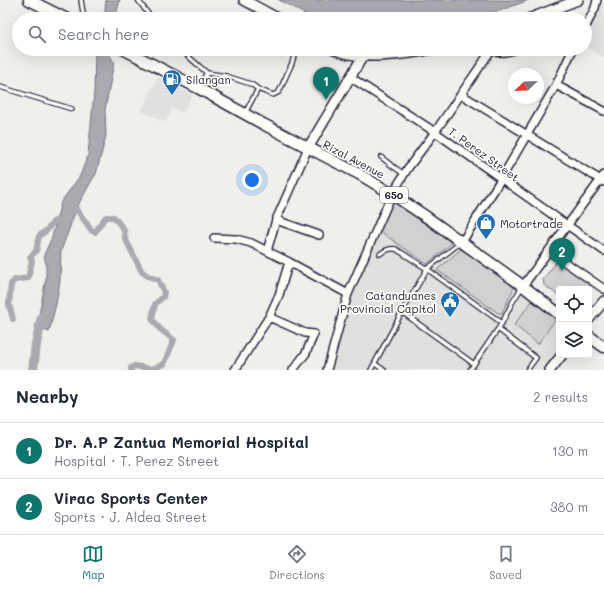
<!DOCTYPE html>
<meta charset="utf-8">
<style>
:root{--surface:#fff;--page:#f6f6f7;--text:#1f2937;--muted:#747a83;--line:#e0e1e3;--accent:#0f766e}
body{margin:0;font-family:Mali,sans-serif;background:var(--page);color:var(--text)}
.controls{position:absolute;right:12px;bottom:12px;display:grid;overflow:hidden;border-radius:4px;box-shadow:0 4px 16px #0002}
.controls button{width:36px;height:36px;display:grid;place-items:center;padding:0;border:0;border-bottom:1px solid var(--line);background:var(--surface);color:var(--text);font:20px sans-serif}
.compass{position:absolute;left:508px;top:68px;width:36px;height:36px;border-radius:50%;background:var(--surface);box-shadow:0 4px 16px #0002;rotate:247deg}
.you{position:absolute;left:252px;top:180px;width:14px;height:14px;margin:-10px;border:3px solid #fff;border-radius:50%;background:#1a73e8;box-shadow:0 0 0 6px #1a73e833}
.badge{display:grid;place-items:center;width:26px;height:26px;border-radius:50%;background:var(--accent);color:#fff;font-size:13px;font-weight:700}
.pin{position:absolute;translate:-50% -33px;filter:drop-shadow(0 1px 2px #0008)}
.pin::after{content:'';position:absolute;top:21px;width:14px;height:12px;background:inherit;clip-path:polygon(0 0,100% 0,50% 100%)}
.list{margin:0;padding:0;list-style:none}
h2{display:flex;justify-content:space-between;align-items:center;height:52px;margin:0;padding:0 16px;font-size:17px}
h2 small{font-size:13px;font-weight:400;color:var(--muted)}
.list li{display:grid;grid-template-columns:26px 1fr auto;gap:12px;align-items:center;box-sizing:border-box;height:56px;padding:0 16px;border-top:1px solid var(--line)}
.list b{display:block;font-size:15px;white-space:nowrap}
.list p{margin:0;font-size:13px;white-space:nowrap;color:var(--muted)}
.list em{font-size:13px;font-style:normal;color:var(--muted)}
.icon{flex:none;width:22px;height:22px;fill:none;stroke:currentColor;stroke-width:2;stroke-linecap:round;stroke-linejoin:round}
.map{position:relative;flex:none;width:604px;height:370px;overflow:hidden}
.search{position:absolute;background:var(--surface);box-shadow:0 4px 16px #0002;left:12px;right:12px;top:12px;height:44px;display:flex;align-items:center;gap:10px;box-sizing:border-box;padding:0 14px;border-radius:22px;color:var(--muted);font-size:15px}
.sheet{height:164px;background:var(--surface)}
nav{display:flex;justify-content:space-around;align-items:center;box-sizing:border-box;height:56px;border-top:1px solid var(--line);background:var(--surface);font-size:11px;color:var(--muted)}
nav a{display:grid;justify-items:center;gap:2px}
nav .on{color:var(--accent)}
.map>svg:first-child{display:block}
.built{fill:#e0e0df}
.green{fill:#d2d1d1;stroke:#7a7a86}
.water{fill:#a9a9b0;stroke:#737381}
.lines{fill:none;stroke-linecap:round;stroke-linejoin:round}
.canal{stroke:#a9a9b0;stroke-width:6}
.river{stroke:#a9a9b0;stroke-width:10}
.lane-casing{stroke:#22223b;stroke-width:6}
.street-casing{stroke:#22223b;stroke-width:10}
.secondary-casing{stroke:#22223b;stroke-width:12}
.primary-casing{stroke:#22223b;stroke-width:13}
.lane{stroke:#fdfcf7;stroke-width:3.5}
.street{stroke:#fdfcf7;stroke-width:7}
.secondary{stroke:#fdfcf7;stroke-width:9}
.primary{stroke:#fdfcf7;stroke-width:10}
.labels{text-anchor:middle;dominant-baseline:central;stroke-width:3.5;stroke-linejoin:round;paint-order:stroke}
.shield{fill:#fdfcf7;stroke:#646373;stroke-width:1}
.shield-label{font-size:10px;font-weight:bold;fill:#22223b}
.poi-label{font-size:11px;fill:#22223b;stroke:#fdfcf7;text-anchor:start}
.street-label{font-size:11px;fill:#22223b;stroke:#fdfcf7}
</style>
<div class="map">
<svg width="604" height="370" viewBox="0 0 604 370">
<rect width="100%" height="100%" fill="#f0efec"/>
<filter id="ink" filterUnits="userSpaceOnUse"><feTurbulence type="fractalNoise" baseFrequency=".025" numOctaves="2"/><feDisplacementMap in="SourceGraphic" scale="8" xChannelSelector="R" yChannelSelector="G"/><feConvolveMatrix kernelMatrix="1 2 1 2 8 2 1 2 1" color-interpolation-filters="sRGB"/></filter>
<g filter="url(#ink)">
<path class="built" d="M598 5H604V58L585 47V31Z
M158 77 193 94 183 113 172 108 166 122 141 111Z
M391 200 452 243 559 320V350L543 370H329L350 296Z"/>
<path class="green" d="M391 200 452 243 427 264 378 230Z
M461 249 514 287 502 313H498L437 270Z
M561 260 589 281 590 285 587 289H559V296L544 285 543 280 556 262Z
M532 301 556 319 538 344 514 325Z"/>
<path class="water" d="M106 0H120L115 19H104Z
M279 0H529L478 19H314Z
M95 49H106L114 62 105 110 106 136 96 174 92 180 77 207 61 251 60 281 56 304 49 332 35 327 38 320 46 278V264L44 255 52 237 61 202 80 176 88 155 94 93Z"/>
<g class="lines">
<path class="canal" d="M77 210 92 231 95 232C100 227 101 221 106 217H114L124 230 125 238 142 272 148 276 158 280 164 292 163 297 155 304 152 319 160 329 174 340 164 364 151 369 135 366 131 368V370
M13 319 9 304 11 284 15 280 28 278 32 261 30 257 36 251 39 236 47 230 53 222 55 221"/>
<path class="river" d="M33 370 36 344 42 317"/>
<defs>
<path id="lane" d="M81 0 84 19
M138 0 152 19
M180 49 207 73 198 87
M207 73 226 76 251 84 258 89 273 95 279 92 292 63 296 49
M0 87 72 109
M245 113 258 89
M381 157 391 165 404 174
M380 254C385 250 389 248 396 249L427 269 502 323
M402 312 474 364
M498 329 536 358 527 370
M375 364 384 370
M371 370 402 312 427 269 461 242
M470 370 502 323 512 303 522 287"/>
<path id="street" d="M585 28 595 8 597 0
M492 50C502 54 507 52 517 49
M350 77 435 132 604 251
M556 85 604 111
M462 95 604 182
M276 220 319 235
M214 238 236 239 251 243 289 262 348 294
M462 242 501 179 556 85 573 49
M267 251 276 220 308 148
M549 251 604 289
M523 286 604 175
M269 317 305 333 314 334 306 353 293 370
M235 370 269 317 279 295 289 262
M327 370 348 294 392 194 408 168 435 132 492 49"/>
<path id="secondary" d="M244 0 279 19
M528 19 578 0
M334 49C356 61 408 55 432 49
M308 148 363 56
M589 319 604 301
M550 370 562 355"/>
<path id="primary" d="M29 0 67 19
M123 49 198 88 263 124 359 174 392 194 428 218 523 286 559 314
M589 336 604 347"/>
</defs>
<use href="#lane" class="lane-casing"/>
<use href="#street" class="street-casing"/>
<use href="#secondary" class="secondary-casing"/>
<use href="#primary" class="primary-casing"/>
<use href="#lane" class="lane"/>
<use href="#street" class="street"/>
<use href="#secondary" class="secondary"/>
<use href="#primary" class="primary"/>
</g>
</g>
<defs>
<symbol id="fuel-pin" viewBox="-11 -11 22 30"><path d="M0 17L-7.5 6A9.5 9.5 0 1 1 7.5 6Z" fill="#1f6fb2" stroke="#fdfcf7"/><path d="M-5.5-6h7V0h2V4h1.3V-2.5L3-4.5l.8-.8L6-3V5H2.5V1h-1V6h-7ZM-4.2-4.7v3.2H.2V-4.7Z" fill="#fff"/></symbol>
<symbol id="shop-pin" viewBox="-11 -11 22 30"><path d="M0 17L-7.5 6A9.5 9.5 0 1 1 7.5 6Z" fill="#1f6fb2" stroke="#fdfcf7"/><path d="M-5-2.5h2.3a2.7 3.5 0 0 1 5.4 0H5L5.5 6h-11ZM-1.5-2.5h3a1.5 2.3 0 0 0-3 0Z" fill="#fff"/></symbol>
<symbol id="civic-pin" viewBox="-11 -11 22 30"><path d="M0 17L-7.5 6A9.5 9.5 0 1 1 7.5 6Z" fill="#1f6fb2" stroke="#fdfcf7"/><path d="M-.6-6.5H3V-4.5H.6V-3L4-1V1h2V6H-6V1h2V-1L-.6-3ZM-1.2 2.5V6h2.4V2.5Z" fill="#fff"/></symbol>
</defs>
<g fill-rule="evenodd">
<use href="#fuel-pin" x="161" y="68" width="22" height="30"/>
<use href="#shop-pin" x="475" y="212" width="22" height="30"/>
<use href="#civic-pin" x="439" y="290" width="22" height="30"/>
</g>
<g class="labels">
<rect class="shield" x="380" y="187" width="28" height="16" rx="3"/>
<g class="shield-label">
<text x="394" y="195">650</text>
</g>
<g class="poi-label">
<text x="186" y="79">Silangan</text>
<text x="500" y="223">Motortrade</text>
<text x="436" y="295" text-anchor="end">Catanduanes<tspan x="436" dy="13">Provincial Capitol</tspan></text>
</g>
<g class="street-label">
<text transform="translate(484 154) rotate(36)">T. Perez Street</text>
<text transform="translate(354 159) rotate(28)">Rizal Avenue</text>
</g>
</g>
</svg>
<div class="controls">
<button><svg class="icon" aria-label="locate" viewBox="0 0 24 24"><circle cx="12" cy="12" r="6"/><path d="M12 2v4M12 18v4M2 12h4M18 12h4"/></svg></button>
<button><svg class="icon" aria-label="layers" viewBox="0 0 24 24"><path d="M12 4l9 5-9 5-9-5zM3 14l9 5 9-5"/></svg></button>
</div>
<svg class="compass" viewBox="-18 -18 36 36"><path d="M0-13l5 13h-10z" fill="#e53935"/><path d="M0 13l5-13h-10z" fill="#747a83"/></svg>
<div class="you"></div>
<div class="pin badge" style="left:326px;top:100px">1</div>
<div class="pin badge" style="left:562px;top:271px">2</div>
<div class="search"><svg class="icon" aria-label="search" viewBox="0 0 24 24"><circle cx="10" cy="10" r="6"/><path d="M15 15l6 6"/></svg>Search here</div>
</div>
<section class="sheet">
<h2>Nearby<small>2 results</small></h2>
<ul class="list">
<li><span class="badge">1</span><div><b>Dr. A.P Zantua Memorial Hospital</b><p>Hospital · T. Perez Street</p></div><em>130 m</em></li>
<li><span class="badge">2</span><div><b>Virac Sports Center</b><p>Sports · J. Aldea Street</p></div><em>380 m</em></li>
</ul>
</section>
<nav>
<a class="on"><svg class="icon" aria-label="map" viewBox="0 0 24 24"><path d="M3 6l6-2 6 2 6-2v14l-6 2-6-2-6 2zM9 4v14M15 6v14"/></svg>Map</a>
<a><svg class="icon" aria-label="directions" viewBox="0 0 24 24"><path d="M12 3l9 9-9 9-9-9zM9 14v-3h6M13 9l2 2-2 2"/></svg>Directions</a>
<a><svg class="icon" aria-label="saved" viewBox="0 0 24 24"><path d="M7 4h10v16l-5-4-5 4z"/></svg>Saved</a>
</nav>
